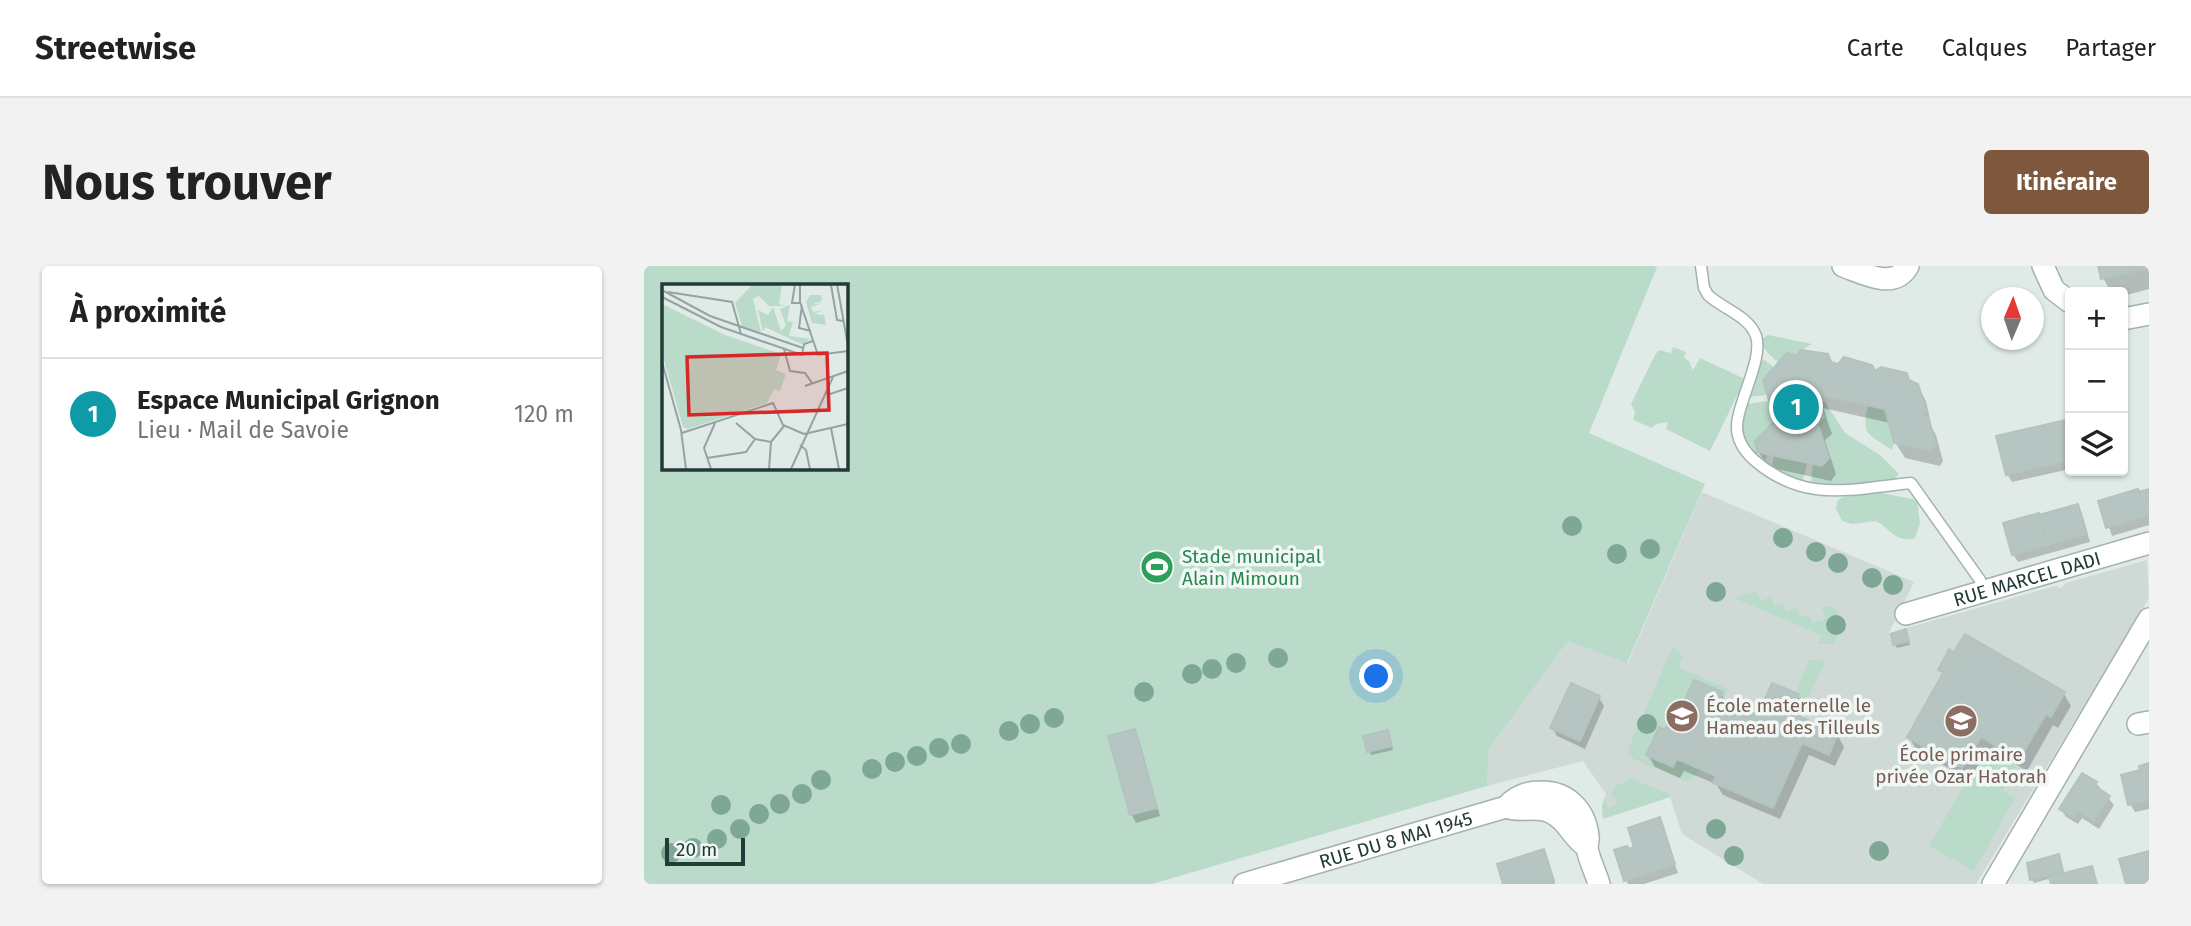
<!DOCTYPE html>
<html lang="fr">
<meta charset="utf-8">
<style>
:root{--surface:#fff;--page:#f2f2f2;--text:#222;--muted:#767676;--line:#e0e0e0;--accent:#7d583d}
body{margin:0;font-family:"Fira Sans",sans-serif;background:var(--page);color:var(--text)}
.controls{position:absolute;right:21px;top:21px;display:grid;overflow:hidden;border-radius:7px;box-shadow:0 2px 5px #0004}
.controls button{width:63px;height:63px;display:grid;place-items:center;padding:0;border:0;border-bottom:2px solid var(--line);background:var(--surface);color:var(--text);font:35px sans-serif}
.compass{position:absolute;left:1337px;top:21px;width:63px;height:63px;border-radius:50%;background:var(--surface);box-shadow:0 2px 5px #0004;rotate:2deg}
.scale{position:absolute;left:21px;bottom:18px;width:80px;box-sizing:border-box;padding-left:7px;border:4px solid #223a38;border-top:0;font-size:19px;line-height:24px;white-space:nowrap;color:#223a38;-webkit-text-stroke:5px #f1f7f5;paint-order:stroke}
.you{position:absolute;left:733px;top:411px;width:24px;height:24px;margin:-18px;border:5px solid #fff;border-radius:50%;background:#1a73e8;box-shadow:0 0 0 10px #1a73e833}
.badge{display:grid;place-items:center;width:46px;height:46px;border-radius:50%;background:var(--accent);color:#fff;font-size:23px;font-weight:700}
.pin{position:absolute;translate:-50% -50%;border:4px solid #fff;box-shadow:0 2px 7px #0006}
.list{margin:0;padding:0;list-style:none}
h2{display:flex;justify-content:space-between;align-items:center;height:91px;margin:0;padding:0 28px;font-size:30px}
h2 small{font-size:23px;font-weight:400;color:var(--muted)}
.list li{display:grid;grid-template-columns:46px 1fr auto;gap:21px;align-items:center;box-sizing:border-box;height:112px;padding:0 28px;border-top:2px solid var(--line)}
.list b{display:block;font-size:26px;white-space:nowrap}
.list p{margin:0;font-size:23px;white-space:nowrap;color:var(--muted)}
.list em{font-size:23px;font-style:normal;color:var(--muted)}
.icon{flex:none;width:38px;height:38px;fill:none;stroke:currentColor;stroke-width:2;stroke-linecap:round;stroke-linejoin:round}
.map{position:relative;flex:none;width:1505px;height:618px;overflow:hidden;border-radius:7px}
header{display:flex;align-items:center;gap:42px;box-sizing:border-box;height:98px;padding:0 35px;background:var(--surface);border-bottom:2px solid var(--line)}
header strong{font-size:33px}
nav{display:flex;gap:38px;margin-inline-start:auto;font-size:24px}
.intro{display:flex;align-items:center;justify-content:space-between;box-sizing:border-box;height:168px;padding:0 42px}
h1{margin:0;font-size:49px}
.button{padding:18px 32px;border-radius:7px;background:var(--accent);color:#fff;font-size:24px;font-weight:700}
main{display:flex;gap:42px;padding:0 42px}
aside{flex:1;background:var(--surface);border-radius:7px;box-shadow:0 2px 5px #0004}
.map>svg:first-child{display:block}
.built{fill:#cfdad7}
.green{fill:#badbc9;fill-rule:evenodd}
.shadow{fill:#0003}
.building{fill:#b6c5c1;stroke:#b3c4c0;stroke-width:2}
.lines{fill:none;stroke-linecap:round;stroke-linejoin:round}
.lane-casing{stroke:#a3b2b0;stroke-width:13}
.street-casing{stroke:#a3b2b0;stroke-width:24}
.lane{stroke:#fff;stroke-width:10}
.street{stroke:#fff;stroke-width:21}
.tree{fill:#7ea796}
.labels{text-anchor:middle;dominant-baseline:central;stroke-width:7;stroke-linejoin:round;paint-order:stroke}
.leisure-label{font-size:19px;fill:#27864d;stroke:#f1f7f5;text-anchor:start}
.street-label{font-size:19px;fill:#223a38;stroke:#f1f7f5}
.education-label{font-size:19px;fill:#785e54;stroke:#f1f7f5;text-anchor:start}
.inset-road{fill:none;stroke:#94a4a2;stroke-width:2}
.view{fill:#d62828;fill-opacity:0.15;stroke:#d62828;stroke-width:3.5}
.inset-edge{fill:none;stroke:#223a38;stroke-width:3.5}
</style>
<header>
<strong>Streetwise</strong>
<nav><a>Carte</a><a>Calques</a><a>Partager</a></nav>
</header>
<div class="intro"><h1>Nous trouver</h1><a class="button">Itinéraire</a></div>
<main>
<aside>
<h2>À proximité<small></small></h2>
<ul class="list">
<li><span class="badge" style="background:#0f9aa8">1</span><div><b>Espace Municipal Grignon</b><p>Lieu · Mail de Savoie</p></div><em>120 m</em></li>
</ul>
</aside>
<div class="map">
<svg width="1505" height="618" viewBox="0 0 1505 618">
<rect width="100%" height="100%" fill="#e0ebe8"/>
<path class="built" d="M1058 226 1270 316 1245 367 1411 320 1417 322 1422 317 1503 294 1505 332 1332 618H1119L1038 568 1026 531 959 553 958 540 962 528 939 495 843 520 845 483 924 375 984 397Z"/>
<path class="green" d="M0 0H1010L1013 1 945 167 1061 218 983 397 924 375 845 483 843 520 508 618H0ZM19 19H201V201H19Z
M1124 69 1168 78 1157 84 1153 89 1143 87 1134 96C1126 89 1118 84 1118 73Z
M1029 81 1042 86 1040 92 1045 95 1049 104 1056 92 1101 113 1066 185 1022 163 1024 156 1012 158 1008 162 989 154 991 146 987 138 1011 89 1015 84 1027 87Z
M1119 93 1130 101 1119 114 1123 129 1104 131Z
M1174 134 1181 136 1201 167 1236 189 1255 208 1251 213 1197 220 1167 218 1169 198 1178 200 1185 192 1174 158 1180 151Z
M1125 135 1131 155 1111 175 1113 186 1124 188 1121 196C1096 176 1096 169 1102 138Z
M1224 139 1241 143 1250 177 1248 184C1224 167 1217 171 1224 139Z
M1130 189 1163 197 1159 214 1142 209 1128 200Z
M1223 227H1237L1273 234 1276 257 1271 272C1251 277 1247 263 1232 255L1208 258 1198 255 1192 243 1193 235 1199 231Z
M1102 324 1104 328 1113 325 1117 335 1126 331 1131 340 1139 337 1143 346 1152 342 1156 351 1165 349 1169 357 1182 353 1178 342 1182 340 1191 342 1198 357 1190 378H1174L1177 369 1090 332 1099 330Z
M1029 380 1039 392 1035 397 1036 402 1084 423 1080 434 1076 432 1078 426 1050 414 1038 440 1033 438 1021 464 1015 461 1002 489 1029 501 1033 493 1056 503 1046 515H1042L988 492 984 488 985 481Z
M1164 394 1182 395 1165 430 1156 434 1153 433 1155 428 1152 427Z
M1341 483 1372 501 1359 525 1371 532 1330 605 1285 580Z
M982 511 1026 528V531L959 553 958 540 961 531 962 540 967 542 973 538 972 532 966 529 973 519 985 515Z"/>
<path class="shadow" d="M1456 0H1505V23L1479 30V26H1467L1459 12Z
M1188 98 1231 107 1273 119 1282 135 1288 162 1292 169 1299 195 1296 200 1261 192 1251 176 1246 157 1179 142 1188 168 1181 174 1192 208 1187 215 1124 201 1114 185Z
M1426 155V203L1368 216 1363 208 1354 171Z
M1505 224V259L1468 270 1456 236Z
M1434 240 1438 248 1446 276 1374 296 1369 288Z
M1261 365 1266 379 1253 382 1251 378Z
M1312 386 1420 428 1427 440 1414 462 1409 459 1383 505 1344 482 1325 514 1272 483 1265 471 1300 409 1296 404 1316 393Z
M1077 428 1082 436 1114 452 1154 430 1161 442 1156 453 1193 468 1200 481 1191 500 1165 489 1136 553 1079 529 1072 518 1040 505 1036 512 1011 501 1004 489 1039 443Z
M955 432 960 440 941 483 913 470 908 462Z
M490 465 495 473 516 550 492 557 488 549 466 472Z
M745 469 749 484 727 489 721 472Z
M1505 499V543L1491 546 1486 538 1498 505Z
M1452 517 1470 539 1455 563 1438 552 1434 558 1422 551 1417 543Z
M1015 553 1034 607 1000 618H984L982 614 984 585 992 582Z
M899 585 911 618H861Z
M1415 591 1420 609 1447 602 1454 618H1409L1408 612 1390 617 1388 614Z"/>
<path class="building" d="M1454 0H1505V2L1457 13Z
M1157 84 1184 88 1187 96 1194 98 1200 91 1228 99 1231 105 1237 101 1263 107 1265 114 1274 118 1282 144 1277 150 1284 151 1292 178 1287 185 1250 177 1241 143 1172 128 1180 151 1174 158 1185 192 1178 200 1113 186 1111 175 1131 155 1119 114 1143 87 1153 89Z
M1426 153V194L1362 209 1352 170Z
M1494 223 1502 250 1462 262 1454 235Z
M1505 223V250H1502L1494 226Z
M1434 238 1443 268 1404 279 1395 249Z
M1395 247 1404 279 1368 289 1359 257Z
M1262 363 1263 368 1248 373 1247 368Z
M1263 368 1265 375 1249 379 1248 373Z
M1321 368 1421 426 1407 451 1402 448 1375 494 1337 471 1318 502 1263 471 1299 407 1304 409 1315 390 1310 386Z
M1305 383 1315 390 1304 409 1294 404Z
M1050 414 1079 426 1073 438 1111 456 1128 417 1155 428 1147 447 1194 467 1185 489 1158 477 1129 542 1069 517 1072 510 1033 493 1029 501 1002 489 1015 461 1021 464 1033 437 1038 440Z
M927 417 956 430 936 475 906 462Z
M1076 432 1114 449 1111 456 1073 438Z
M491 463 513 542 486 549 464 470Z
M744 464 748 480 723 486 719 470Z
M1505 497V534L1484 539 1477 509 1496 504 1495 500Z
M1438 507 1453 516 1451 520 1466 530 1450 555 1433 545 1429 551 1415 543Z
M1016 551 1031 598 980 615 970 584 983 580 985 583 990 581 984 562Z
M900 583 910 615 901 618H859L853 598Z
M1505 585V618H1482L1475 593Z
M1415 588 1419 605 1386 614 1383 597Z
M1448 600 1453 618H1407L1405 611Z"/>
<g class="lines">
<defs>
<path id="lane" d="M1057 0 1060 22 1064 29C1079 43 1105 50 1112 70 1119 90 1098 129 1094 152 1090 169 1098 183 1110 194 1161 238 1206 223 1267 217L1336 314 1338 326"/>
<g id="street">
<path d="M1199 0C1219 7 1250 25 1264 0"/>
<path d="M1399 0 1410 24 1426 36"/>
<path d="M1479 53 1505 48"/>
<path id="s1" d="M1262 348 1505 277"/>
<path d="M1494 458 1505 456"/>
<path d="M862 541C877 547 891 539 906 546 924 554 928 572 943 581"/>
<path id="s2" d="M600 618 862 541C871 531 882 526 896 526 923 525 941 544 944 570 945 573 943 577 943 581 944 592 952 607 955 618"/>
<path d="M1349 618 1505 353"/>
</g>
</defs>
<use href="#lane" class="lane-casing"/>
<use href="#street" class="street-casing"/>
<use href="#lane" class="lane"/>
<use href="#street" class="street"/>
</g>
<g class="tree">
<circle cx="928" cy="260" r="10"/>
<circle cx="1139" cy="272" r="10"/>
<circle cx="1006" cy="283" r="10"/>
<circle cx="1172" cy="286" r="10"/>
<circle cx="973" cy="288" r="10"/>
<circle cx="1194" cy="297" r="10"/>
<circle cx="1228" cy="312" r="10"/>
<circle cx="1249" cy="319" r="10"/>
<circle cx="1072" cy="326" r="10"/>
<circle cx="1192" cy="359" r="10"/>
<circle cx="634" cy="392" r="10"/>
<circle cx="592" cy="397" r="10"/>
<circle cx="568" cy="403" r="10"/>
<circle cx="548" cy="408" r="10"/>
<circle cx="500" cy="426" r="10"/>
<circle cx="410" cy="452" r="10"/>
<circle cx="386" cy="458" r="10"/>
<circle cx="1003" cy="458" r="10"/>
<circle cx="365" cy="465" r="10"/>
<circle cx="317" cy="478" r="10"/>
<circle cx="295" cy="482" r="10"/>
<circle cx="273" cy="490" r="10"/>
<circle cx="251" cy="496" r="10"/>
<circle cx="228" cy="503" r="10"/>
<circle cx="177" cy="514" r="10"/>
<circle cx="158" cy="528" r="10"/>
<circle cx="136" cy="538" r="10"/>
<circle cx="77" cy="539" r="10"/>
<circle cx="115" cy="548" r="10"/>
<circle cx="96" cy="563" r="10"/>
<circle cx="1072" cy="563" r="10"/>
<circle cx="73" cy="573" r="10"/>
<circle cx="49" cy="582" r="10"/>
<circle cx="1235" cy="585" r="10"/>
<circle cx="27" cy="587" r="10"/>
<circle cx="1090" cy="590" r="10"/>
</g>
<defs>
<symbol id="stadium-disc" viewBox="-11 -11 22 22"><circle r="9.5" fill="#2e9e5b" stroke="#f1f7f5"/><path d="M0-5a6.5 5 0 1 0 0 10a6.5 5 0 1 0 0-10ZM-3.5-1.8h7v3.6h-7Z" fill="#fff"/></symbol>
<symbol id="school-disc" viewBox="-11 -11 22 22"><circle r="9.5" fill="#8d6e63" stroke="#f1f7f5"/><path d="M0-5L7-2L0 1L-7-2ZM-4 1L0 2.5L4 1V4Q0 6-4 4Z" fill="#fff"/></symbol>
</defs>
<g fill-rule="evenodd">
<use href="#stadium-disc" x="494" y="282" width="38" height="38"/>
<use href="#school-disc" x="1019" y="431" width="38" height="38"/>
<use href="#school-disc" x="1298" y="436" width="38" height="38"/>
</g>
<g class="labels">
<g class="leisure-label">
<text x="538" y="290">Stade municipal<tspan x="538" dy="22">Alain Mimoun</tspan></text>
</g>
<g class="street-label">
<text stroke="none"><textPath href="#s1" startOffset="126">RUE MARCEL DADI</textPath></text>
<text stroke="none"><textPath href="#s2" startOffset="158">RUE DU 8 MAI 1945</textPath></text>
</g>
<g class="education-label">
<text x="1062" y="439">École maternelle le<tspan x="1062" dy="22">Hameau des Tilleuls</tspan></text>
<text x="1317" y="488" text-anchor="middle">École primaire<tspan x="1317" dy="22">privée Ozar Hatorah</tspan></text>
</g>
</g>
<g transform="translate(18 18)">
<rect width="186" height="186" fill="#e0ebe8"/>
<path d="M91 0H120L117 20 122 22H107L97 12 91 15 99 48 80 42 73 19ZM148 11H159L160 17 148 21 160 19 149 23 151 28 162 26 152 30 162 31 164 41 150 39 144 18ZM0 20 63 51 119 70 114 86 124 90 118 107 112 105 105 119 26 145 21 143 0 69ZM128 21 125 37 131 38 127 52 149 55 139 60 103 43 101 48 96 26 106 31 111 23 119 47 124 41 118 25Z" fill="#badbc9"/>
<path class="inset-road" d="M133 0 130 19H138M138 0V18L156 71 186 67M167 0H175L186 62M169 1 175 36 181 37M0 6 48 32 141 64M6 8 70 18 79 50M0 13 59 43 140 71 142 60 151 57M140 21 137 44 149 47M122 65 128 87 143 89 150 99M0 78 19 146 24 185M143 102 186 87M165 111 186 104M74 139 93 155 109 158M169 144 177 185M20 149 111 119 121 141 142 150M142 150 186 140M138 161 144 166 148 185M45 174 84 168 93 155M49 185 42 164 53 139M107 185 109 158 122 142M129 185 171 93"/>
<path class="view" d="M165 69 167 126 27 131 25 73Z"/>
<rect width="186" height="186" class="inset-edge"/>
</g>
</svg>
<div class="controls">
<button>+</button>
<button>−</button>
<button><svg class="icon" aria-label="layers" viewBox="0 0 24 24"><path d="M12 4l9 5-9 5-9-5zM3 14l9 5 9-5"/></svg></button>
</div>
<svg class="compass" viewBox="-18 -18 36 36"><path d="M0-13l5 13h-10z" fill="#e53935"/><path d="M0 13l5-13h-10z" fill="#767676"/></svg>
<div class="scale">20 m</div>
<div class="you"></div>
<div class="pin badge" style="left:1152px;top:141px;background:#0f9aa8">1</div>
</div>
</main>
